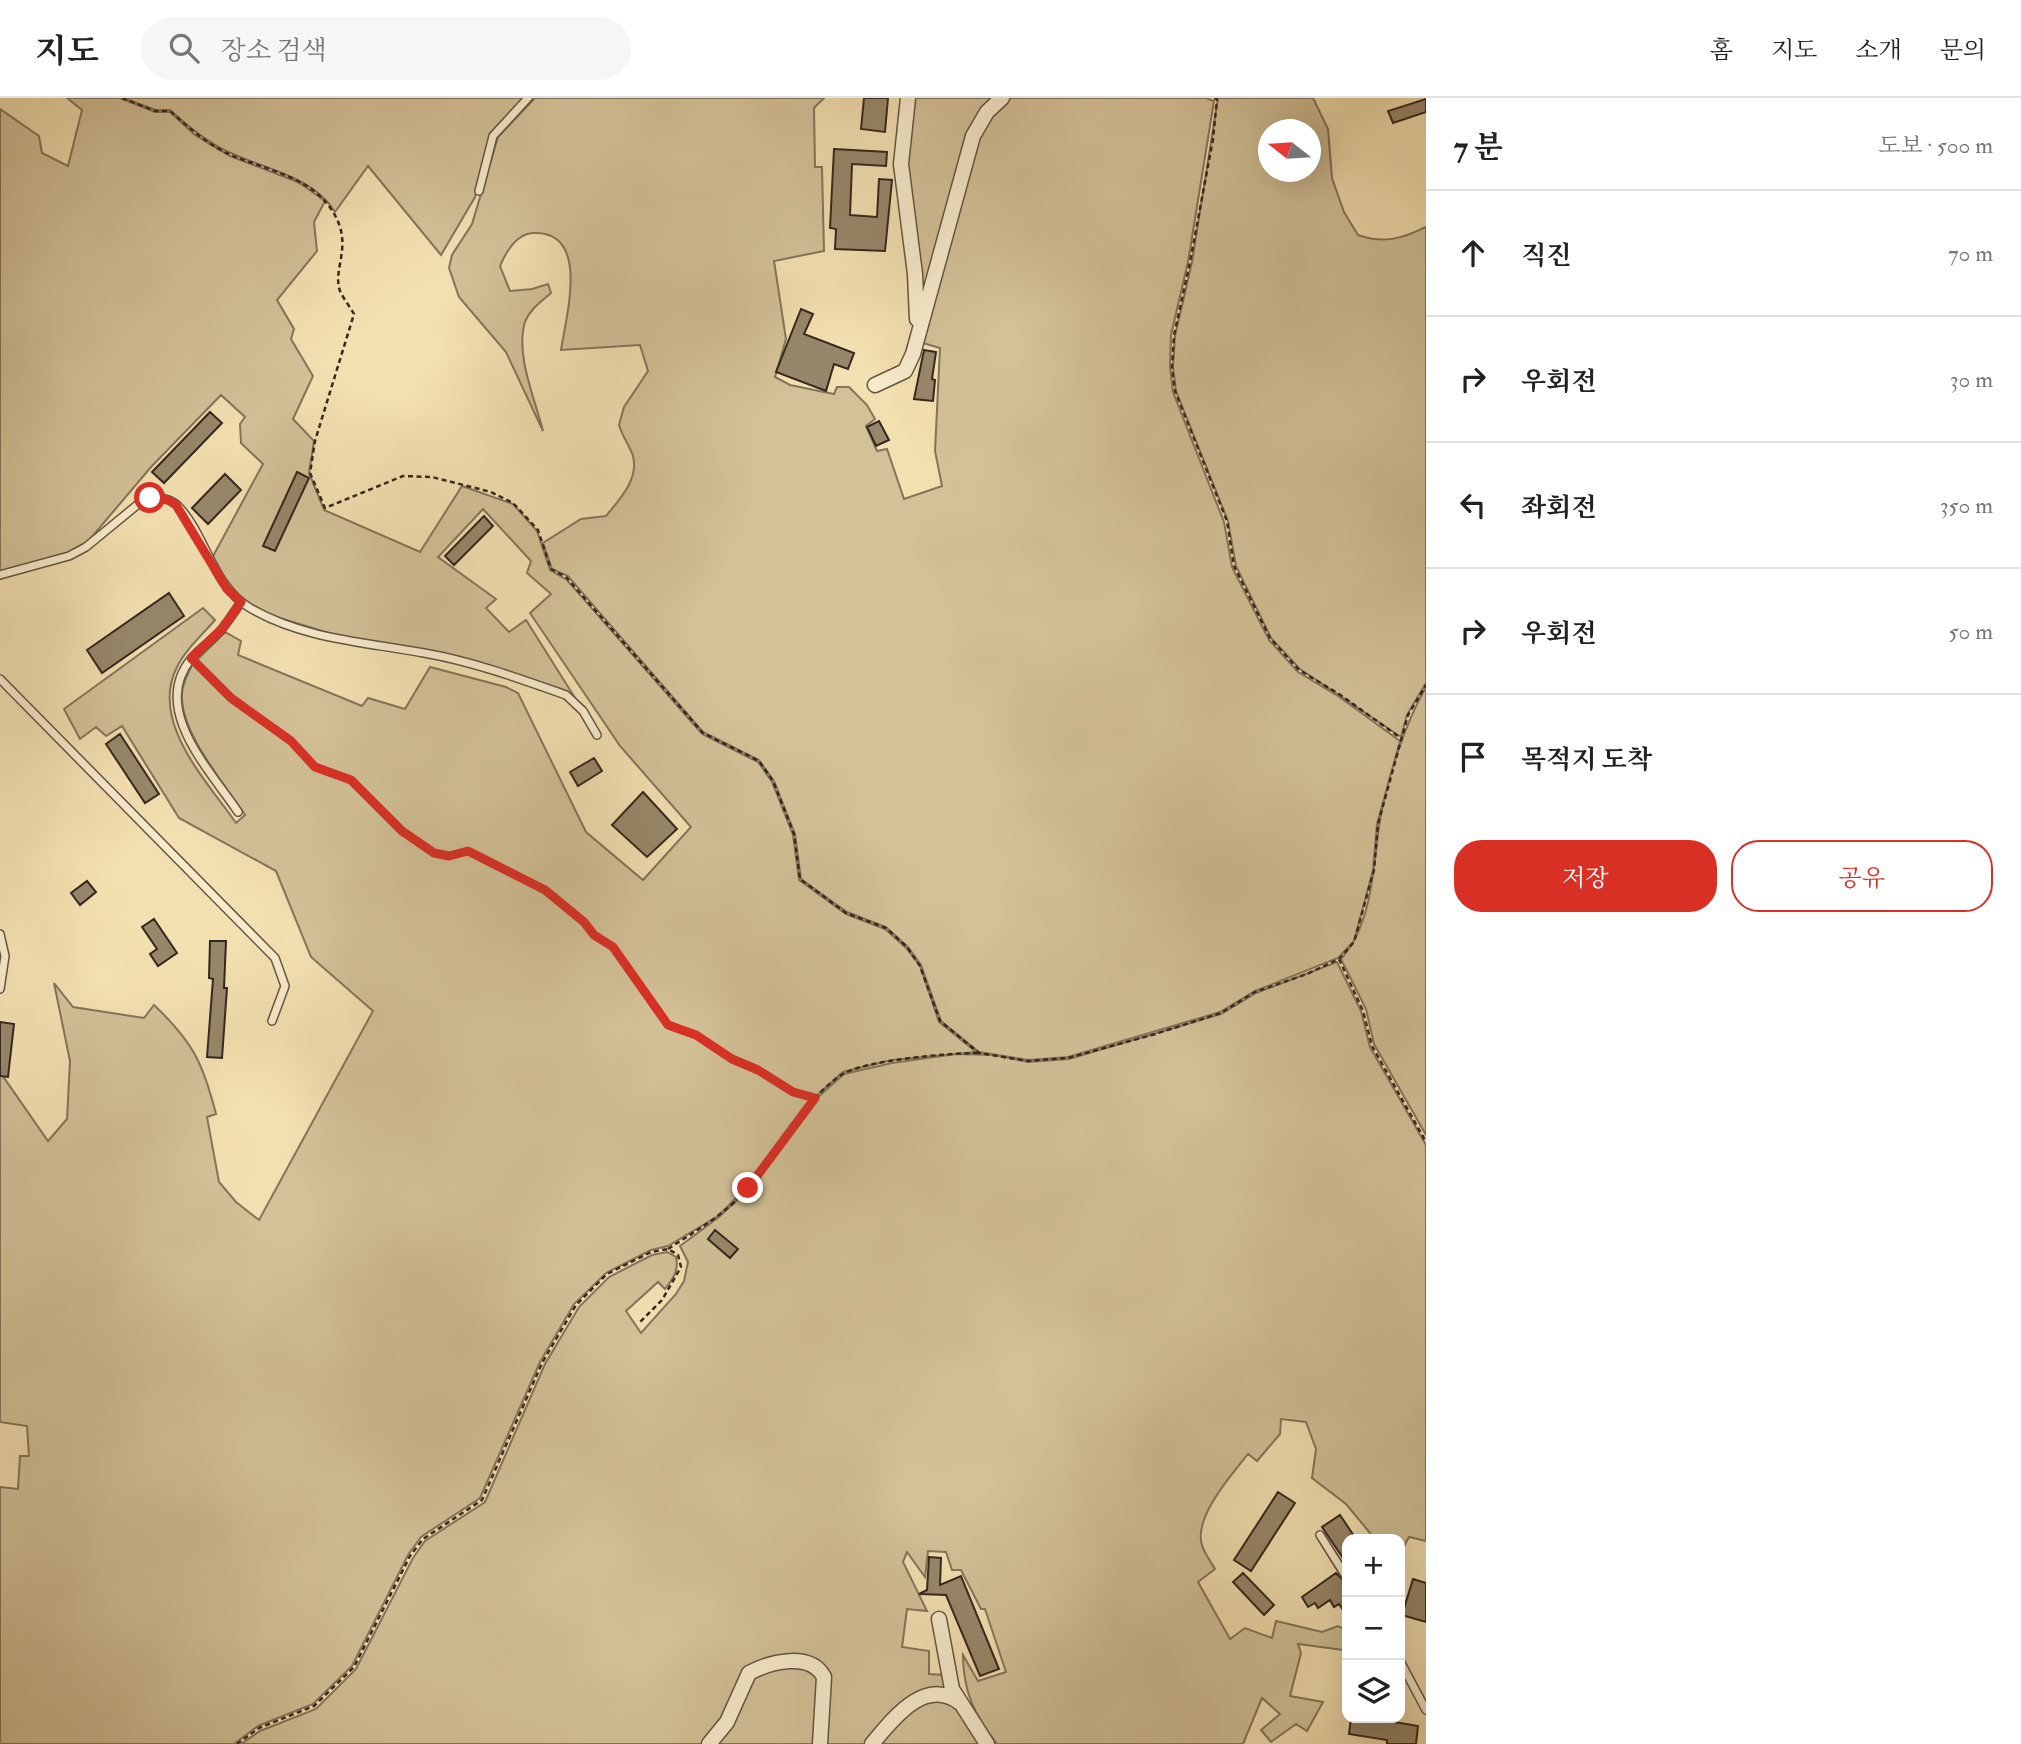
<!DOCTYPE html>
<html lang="ko">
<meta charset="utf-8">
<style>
:root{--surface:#fff;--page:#f6f6f6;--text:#222;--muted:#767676;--line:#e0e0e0;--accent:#d93025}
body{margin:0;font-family:"IM FELL Double Pica","Noto Serif KR",serif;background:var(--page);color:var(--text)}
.controls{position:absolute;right:21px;bottom:21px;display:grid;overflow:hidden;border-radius:14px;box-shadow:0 7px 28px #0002}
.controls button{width:63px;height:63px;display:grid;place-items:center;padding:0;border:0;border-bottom:2px solid var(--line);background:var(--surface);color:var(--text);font:35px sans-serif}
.compass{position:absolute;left:1258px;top:21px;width:63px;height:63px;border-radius:50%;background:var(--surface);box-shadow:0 7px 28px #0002;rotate:287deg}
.stop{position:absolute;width:21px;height:21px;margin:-16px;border:5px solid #d93025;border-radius:50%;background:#fff}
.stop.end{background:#d93025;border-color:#fff;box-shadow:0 2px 7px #0008}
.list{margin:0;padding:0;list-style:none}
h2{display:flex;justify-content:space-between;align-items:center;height:91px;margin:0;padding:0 28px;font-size:30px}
h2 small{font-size:23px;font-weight:400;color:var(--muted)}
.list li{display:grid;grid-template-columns:46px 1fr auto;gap:21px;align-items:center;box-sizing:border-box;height:126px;padding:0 28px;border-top:2px solid var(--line)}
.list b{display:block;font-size:26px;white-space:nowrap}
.list em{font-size:23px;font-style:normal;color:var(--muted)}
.actions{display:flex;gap:14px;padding:21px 28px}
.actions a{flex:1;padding:16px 0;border:2px solid var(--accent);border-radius:28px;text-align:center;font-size:24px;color:var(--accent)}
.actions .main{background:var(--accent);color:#fff}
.icon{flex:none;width:38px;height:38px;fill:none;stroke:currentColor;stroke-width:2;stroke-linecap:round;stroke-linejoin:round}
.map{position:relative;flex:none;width:1426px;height:1646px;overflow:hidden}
header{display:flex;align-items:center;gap:42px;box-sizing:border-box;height:98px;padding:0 35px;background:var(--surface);border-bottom:2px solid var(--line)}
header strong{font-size:33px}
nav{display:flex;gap:38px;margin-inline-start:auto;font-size:24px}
.search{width:490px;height:63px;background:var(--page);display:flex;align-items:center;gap:18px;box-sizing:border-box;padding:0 24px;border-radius:38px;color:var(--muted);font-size:26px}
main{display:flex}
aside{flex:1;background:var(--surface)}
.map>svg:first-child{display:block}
.green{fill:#d3c198;stroke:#84745b;stroke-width:2;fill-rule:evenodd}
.building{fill:#97876a;stroke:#34271e;stroke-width:2}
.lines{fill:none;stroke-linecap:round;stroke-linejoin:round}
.service-casing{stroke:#645543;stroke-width:10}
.minor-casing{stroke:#645543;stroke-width:17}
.path{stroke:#34271e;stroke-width:2.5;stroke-dasharray:5 3.5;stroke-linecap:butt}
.service{stroke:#f7ebcc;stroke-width:7}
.minor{stroke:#f7ebcc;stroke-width:14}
.route{stroke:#d93025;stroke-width:9}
</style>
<header>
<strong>지도</strong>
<div class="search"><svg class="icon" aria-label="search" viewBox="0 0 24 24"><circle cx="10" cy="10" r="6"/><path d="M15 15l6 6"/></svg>장소 검색</div>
<nav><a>홈</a><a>지도</a><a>소개</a><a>문의</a></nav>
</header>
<main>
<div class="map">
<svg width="1426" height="1646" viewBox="0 0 1426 1646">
<rect width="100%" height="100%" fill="#f3e0b1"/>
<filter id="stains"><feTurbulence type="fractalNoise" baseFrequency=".00286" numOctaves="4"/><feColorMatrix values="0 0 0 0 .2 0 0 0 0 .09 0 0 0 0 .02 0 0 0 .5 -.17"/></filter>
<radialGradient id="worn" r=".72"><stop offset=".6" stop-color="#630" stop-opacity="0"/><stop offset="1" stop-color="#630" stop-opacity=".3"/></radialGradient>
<path class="green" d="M67 0H120L155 14H170L195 37 230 58 298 84 325 103 314 124 317 153 277 202 294 231 291 241 313 278 293 321 314 343 309 375 324 412 420 454 462 388 513 406 537 433 550 472 567 482 702 636 758 664 772 684 793 737 799 782 846 816 885 831 906 850 920 868 939 924 976 954 892 962 843 974 815 999 793 993 759 971 732 960 697 937 669 926 614 848 594 836 585 823 545 791 468 752 449 757 434 754 403 732 352 682 315 668 292 642 232 598 197 562 225 534 241 543 238 557 362 608 368 600 405 611 430 569 506 589 518 595 586 734 643 782 691 729 620 648 530 515 551 496 527 475 531 463 483 411 438 459 496 501 486 510 509 534 526 522 577 603 567 595 427 553 361 545 270 517 253 509 229 490 212 460 263 366 241 345 240 326 245 319 221 297 151 369 85 447 68 456 0 475V11L39 38 42 55 68 68 82 12Z
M123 0H523L490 39 475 99 441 157 368 68 335 114C313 79 269 72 233 56 209 46 189 29 170 12H156Z
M535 0H824L814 10 815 69H822L824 153 774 163 786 241 775 279 790 287 834 296 837 289H849L867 307 875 321 866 328 877 353 887 351 904 401 942 388 935 353 940 250 923 245 979 36 993 14 1011 0H1206L1214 3 1188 164 1171 237 1170 269 1173 294 1224 424 1232 469 1269 542 1298 574 1338 598 1400 643 1377 726 1373 772 1354 843 1338 860 1255 893 1220 914 1068 959 1028 962 979 954 941 923 921 867 908 849 886 829 847 814 801 781 795 736 774 683 759 662 703 634 568 478 552 471 543 445 581 421 606 418C620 401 639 381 633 358 630 348 622 338 619 327L624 309 648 273 640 247 561 252C566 219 591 132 533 135 516 136 506 154 500 168L510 193 532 191 548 186 551 195C542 203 530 211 525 224 515 256 535 301 543 333L506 254 459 199 449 170 452 157 472 126 498 39Z
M911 0H995L987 9 919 225 906 81Z
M1218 0H1313L1328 31 1332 80 1344 114 1358 137C1383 146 1402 141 1426 129V585L1407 617 1401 639 1300 571 1271 540 1236 468 1228 423 1176 293 1173 269 1175 238 1192 164ZM1268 32H1310V74H1268Z
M203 510 215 522C202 537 186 551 177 569 149 624 207 683 236 725L245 717C225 686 180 635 182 596 182 586 189 574 193 565L254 619 291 644 314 670 351 683 402 734 433 756 449 759 468 754 544 793 583 825 593 838 613 849 667 927 696 938 731 962 758 973 793 995 813 1001 747 1089 718 1118 668 1148 651 1152 606 1175 574 1206 540 1264 480 1400 421 1439 408 1457 352 1568 313 1606 258 1628 234 1646H0V1389L18 1391 20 1358H29L27 1328 0 1324V974L48 1043 67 1021 70 963 54 885 73 909 144 920 154 907C193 944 203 965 216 1016L207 1019 219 1084 236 1104 259 1122 373 913 311 859 276 773 179 720 122 628 106 638 96 629 80 641 64 611Z
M1426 589V1037L1374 946 1366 911 1341 861C1372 826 1373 772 1379 728 1386 683 1404 628 1426 589Z
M1337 864 1361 913 1370 949 1426 1047V1443L1409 1439 1400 1456V1441H1375L1346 1406 1312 1380 1316 1351 1306 1324 1281 1321 1280 1336 1257 1363 1248 1356C1232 1376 1193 1420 1202 1447 1204 1455 1211 1464 1215 1471L1198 1484 1230 1541 1245 1530 1272 1540 1276 1523 1322 1534 1338 1528 1347 1533V1547L1343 1552 1298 1546 1301 1555 1290 1598 1323 1604 1307 1633 1296 1626 1271 1644 1261 1632 1280 1616 1262 1600 1243 1646H997C975 1618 963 1594 963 1557L978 1583 1006 1574 985 1511H981L961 1472H952L946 1454 928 1453 925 1479 907 1454 903 1464 927 1513 907 1511 902 1549 929 1553V1576L944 1577 946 1592 938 1591 867 1646H824V1571L755 1567 723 1622 703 1646H241L260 1633 316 1611 356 1571 413 1460 425 1443 485 1404 545 1266 579 1209 609 1179 652 1157 667 1154 676 1159C679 1173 673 1181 665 1191L658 1184 626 1213 641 1235 676 1196 684 1183 688 1164 680 1148 719 1119 749 1091 816 1001 844 976 892 965 956 956 995 957 1028 964 1069 961 1221 916 1256 895Z
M798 1567 817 1577 815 1646H715L748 1584 758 1575Z
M938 1600 960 1611 982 1646H878L913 1610Z"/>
<path class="building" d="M864 0H888L885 34 861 31Z
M1426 1V14L1393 25 1388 13Z
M834 51 887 54 886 68 852 66 850 117 877 119 879 81 892 82 885 153 835 151 836 131 830 130Z
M801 211 813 216 804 236 854 255 848 271 834 266 826 293 776 274Z
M924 252 936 254 932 281 935 282 933 303 914 301Z
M210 314 222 325 164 385 152 374Z
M879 323 889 342 876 348 867 329Z
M297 374 309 380 275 453 263 448Z
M225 376 241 392 208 426 192 410Z
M484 418 493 428 454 467 445 458Z
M169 495 184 518 102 575 87 552Z
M120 636 159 696 145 705 106 646Z
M594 660 602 673 578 688 570 674Z
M643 694 677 731 647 759 612 727Z
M87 783 96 794 80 807 71 795Z
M154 821 177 855 158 868 150 856 157 851 142 829Z
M210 843H226L224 890H227L222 960 207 959 213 881 209 880Z
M0 924 14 926 8 979 0 978Z
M715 1132 738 1151 730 1160 708 1141Z
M1278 1394 1295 1405 1251 1473 1234 1462Z
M1340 1417 1356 1441H1347V1466L1322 1429Z
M929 1459 941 1460 940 1487 961 1478 999 1571 980 1578 946 1497 919 1496 927 1492Z
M1243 1475 1274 1507 1264 1517 1233 1484Z
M1336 1475 1347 1486V1518L1339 1506 1334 1509 1330 1502 1318 1510 1315 1505 1308 1509 1302 1499Z
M1413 1481 1426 1485V1524L1402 1517Z
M1351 1620H1384L1383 1622 1418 1628 1416 1646H1387V1642L1349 1636Z"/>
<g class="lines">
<defs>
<path id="service" d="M479 93 493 38 528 0
M0 477 69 458 86 449 142 403C153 399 167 398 177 407 207 437 211 487 250 510 303 541 365 544 424 555 471 563 521 581 566 597L583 613 597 637
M0 581 275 860 285 888 272 923
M238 714C210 672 150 611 191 561 200 550 213 542 222 531 229 522 235 513 241 504
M0 836 5 858 0 891
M1320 1437 1347 1480
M1400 1563 1426 1612"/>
<path id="minor" d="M908 0 901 66 915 176 917 221
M875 287 905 273 913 256 973 38 987 14 1002 0
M939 1521 952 1591 987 1646
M709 1646 727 1624 749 1575C770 1564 810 1553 824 1579L820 1646
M872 1646C893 1621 925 1578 960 1605"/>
</defs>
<use href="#service" class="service-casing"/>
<use href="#minor" class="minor-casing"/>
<path class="path" d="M122 0 155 13H170C189 30 208 47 231 57 266 72 312 79 333 114 354 147 332 171 340 193 343 200 350 209 354 216L315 343 310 375 325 410 403 378 432 379 491 394 513 405 538 432 551 471 566 479 703 635 759 663 773 683 794 736 800 781 846 815 886 830 907 849 920 868 940 923 979 955 1028 963 1068 960 1152 937 1221 915 1255 894 1307 876 1339 861 1354 844 1374 772 1378 726 1408 617 1426 587
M1214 0 1217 1 1213 41 1190 164 1174 237 1172 269 1175 293 1227 423 1234 468 1270 540 1299 572 1339 596 1402 641
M199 567 231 599 291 643 315 669 351 682 403 733 434 755 449 758 468 753 545 792 584 824 594 837 613 849 668 927 696 938 732 961 758 972 793 994 815 1000
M1339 861 1363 913 1372 948 1426 1044
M668 1151C697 1132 726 1116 749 1089 779 1053 802 1004 841 977 863 962 951 955 979 955
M237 1646 259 1630 314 1608 354 1569 410 1458 423 1441 482 1402 542 1265 576 1207 607 1176 651 1154 668 1151 678 1157 681 1169 662 1202 639 1225"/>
<use href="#service" class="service"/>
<use href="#minor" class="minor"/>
</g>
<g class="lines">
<path class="route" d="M150 400 168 402 176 407 227 491 241 504 222 531 191 560 231 600 291 643 315 669 351 682 402 733 434 755 449 758 468 753 545 792 584 824 594 837 613 849 668 927 696 937 732 961 758 972 793 994 815 1000 748 1090"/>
</g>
<rect width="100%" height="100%" filter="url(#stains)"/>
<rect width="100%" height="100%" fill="url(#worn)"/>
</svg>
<div class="controls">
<button>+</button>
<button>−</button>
<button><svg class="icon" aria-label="layers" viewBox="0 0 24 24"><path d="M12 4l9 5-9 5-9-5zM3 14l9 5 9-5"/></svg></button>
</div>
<svg class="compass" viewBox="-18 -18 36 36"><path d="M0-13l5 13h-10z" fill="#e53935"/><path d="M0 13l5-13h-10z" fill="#767676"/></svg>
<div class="stop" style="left:150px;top:400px"></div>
<div class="stop end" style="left:748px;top:1090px"></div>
</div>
<aside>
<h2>7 분<small>도보 · 500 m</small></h2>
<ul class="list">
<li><svg class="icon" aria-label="ahead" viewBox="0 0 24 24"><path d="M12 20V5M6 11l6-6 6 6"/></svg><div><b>직진</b></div><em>70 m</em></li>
<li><svg class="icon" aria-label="right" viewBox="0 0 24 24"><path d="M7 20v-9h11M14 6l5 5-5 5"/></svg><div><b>우회전</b></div><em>30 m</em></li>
<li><svg class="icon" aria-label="left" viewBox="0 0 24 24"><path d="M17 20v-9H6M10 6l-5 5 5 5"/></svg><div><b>좌회전</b></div><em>350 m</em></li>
<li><svg class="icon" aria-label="right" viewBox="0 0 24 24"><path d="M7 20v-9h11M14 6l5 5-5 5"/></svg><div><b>우회전</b></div><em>50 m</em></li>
<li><svg class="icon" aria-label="arrive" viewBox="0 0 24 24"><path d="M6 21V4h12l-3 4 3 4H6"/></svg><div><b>목적지 도착</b></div></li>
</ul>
<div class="actions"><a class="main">저장</a><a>공유</a></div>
</aside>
</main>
